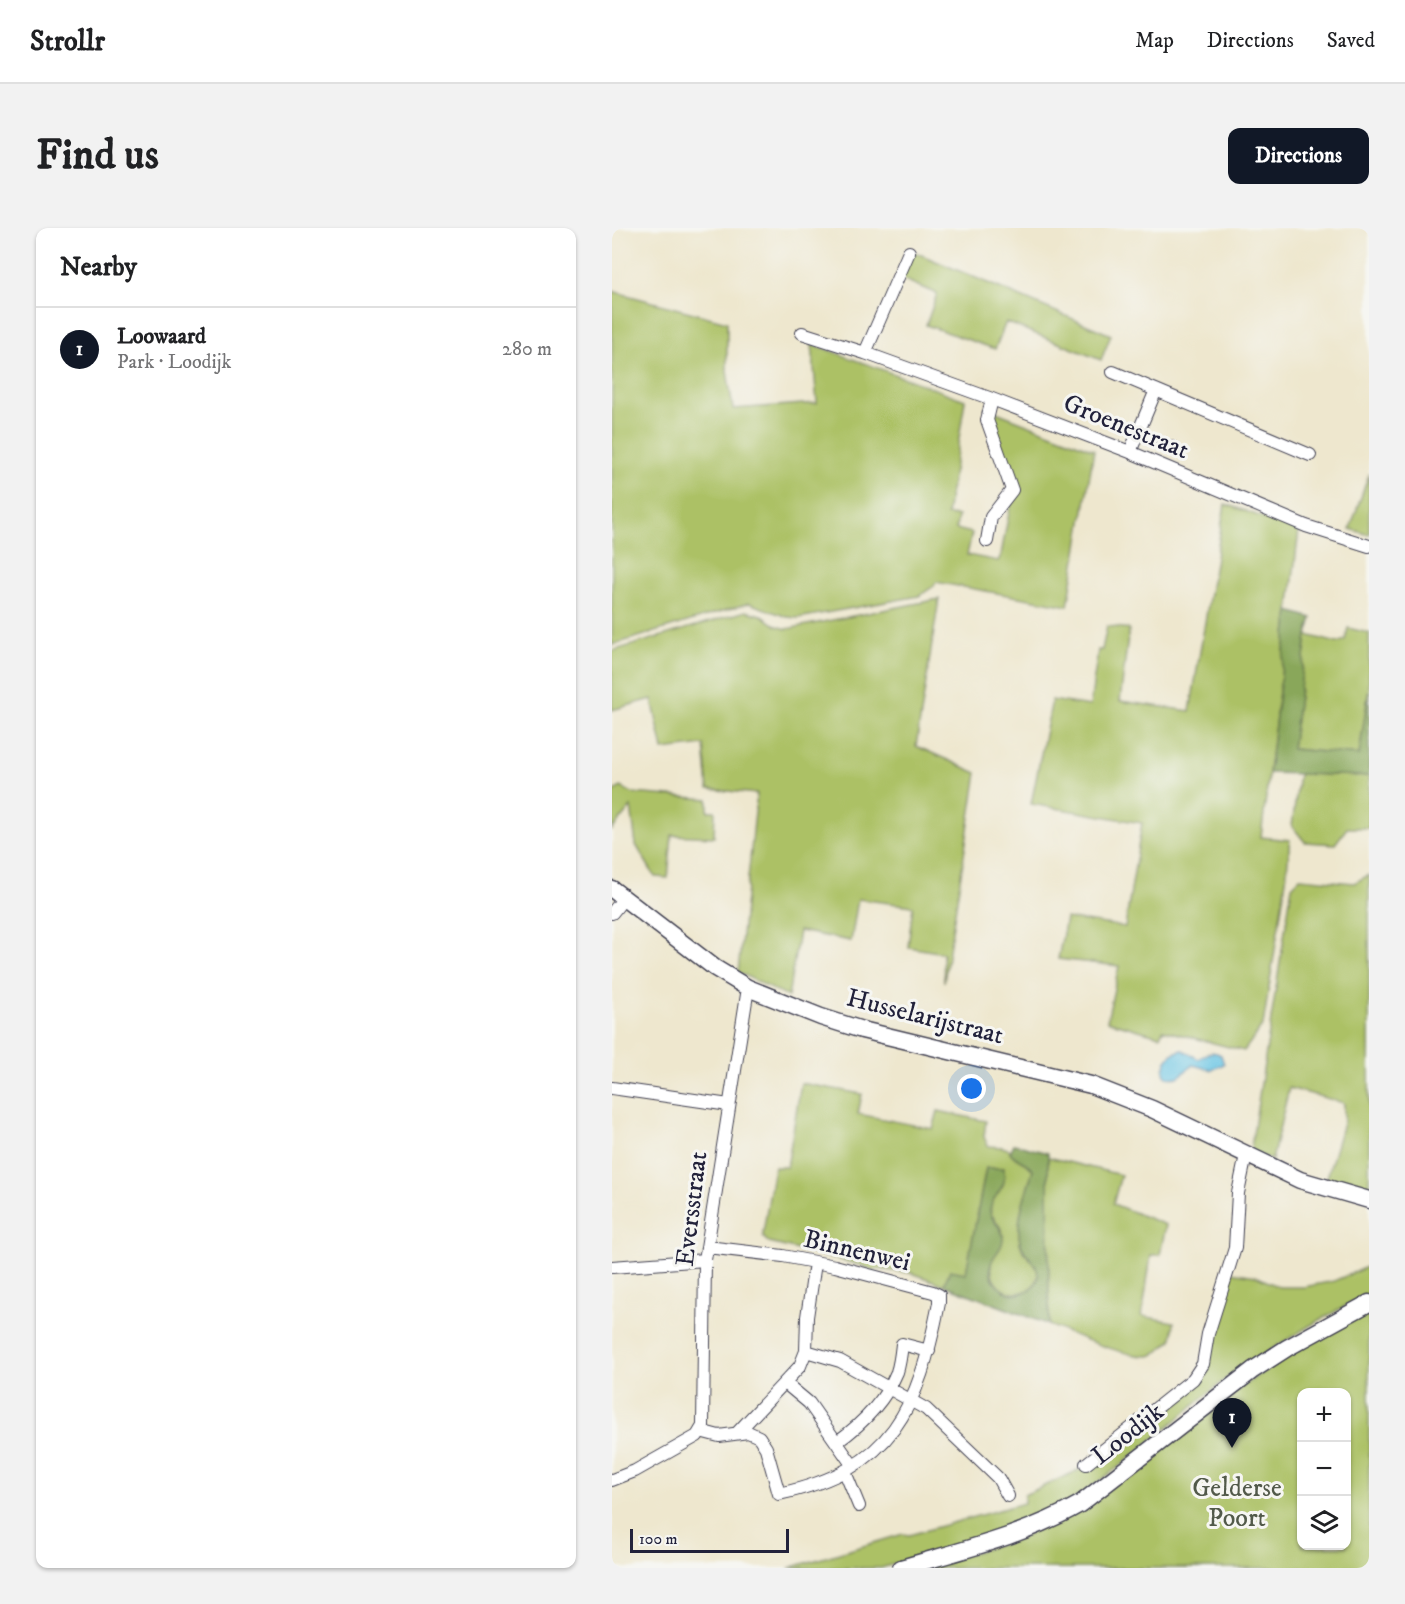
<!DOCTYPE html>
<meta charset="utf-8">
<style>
:root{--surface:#fff;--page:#f2f2f2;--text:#202124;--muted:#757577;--line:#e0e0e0;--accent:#111827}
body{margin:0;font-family:"IM FELL DW Pica",serif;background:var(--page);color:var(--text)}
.controls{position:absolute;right:18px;bottom:18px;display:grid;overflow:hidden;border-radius:12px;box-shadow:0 2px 4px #0004}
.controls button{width:54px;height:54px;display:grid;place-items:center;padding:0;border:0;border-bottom:2px solid var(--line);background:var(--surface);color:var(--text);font:30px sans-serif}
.scale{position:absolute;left:18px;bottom:15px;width:159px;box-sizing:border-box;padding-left:6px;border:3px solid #22223b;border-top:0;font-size:16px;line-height:21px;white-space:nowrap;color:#22223b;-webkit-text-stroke:4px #f6f6f2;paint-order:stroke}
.you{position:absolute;left:360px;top:861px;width:21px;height:21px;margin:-15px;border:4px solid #fff;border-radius:50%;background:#1a73e8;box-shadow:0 0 0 9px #1a73e833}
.badge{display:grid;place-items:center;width:39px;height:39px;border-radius:50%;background:var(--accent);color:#fff;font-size:20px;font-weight:700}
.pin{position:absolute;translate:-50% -50px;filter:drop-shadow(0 2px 3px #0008)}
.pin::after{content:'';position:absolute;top:32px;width:21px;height:18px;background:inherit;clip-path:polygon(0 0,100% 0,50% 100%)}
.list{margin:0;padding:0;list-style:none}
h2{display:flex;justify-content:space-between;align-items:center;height:78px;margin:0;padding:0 24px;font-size:26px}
h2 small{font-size:20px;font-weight:400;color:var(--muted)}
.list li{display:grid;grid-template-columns:39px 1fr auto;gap:18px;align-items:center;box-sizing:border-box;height:84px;padding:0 24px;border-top:2px solid var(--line)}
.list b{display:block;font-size:22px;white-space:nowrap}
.list p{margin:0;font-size:20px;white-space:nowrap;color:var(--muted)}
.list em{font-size:20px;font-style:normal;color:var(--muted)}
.icon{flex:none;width:33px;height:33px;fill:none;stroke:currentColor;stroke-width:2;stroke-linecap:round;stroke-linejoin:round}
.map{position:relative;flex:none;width:757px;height:1340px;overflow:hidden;border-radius:12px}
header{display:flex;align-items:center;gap:36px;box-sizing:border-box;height:84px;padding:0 30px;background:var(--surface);border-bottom:2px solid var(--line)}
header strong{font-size:28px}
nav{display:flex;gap:33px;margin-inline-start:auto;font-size:21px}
.intro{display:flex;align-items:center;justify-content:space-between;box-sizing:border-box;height:144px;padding:0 36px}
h1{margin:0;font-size:42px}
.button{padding:15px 27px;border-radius:12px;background:var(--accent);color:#fff;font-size:21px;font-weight:700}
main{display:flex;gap:36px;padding:0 36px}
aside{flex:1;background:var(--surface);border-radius:12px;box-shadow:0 2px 4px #0004}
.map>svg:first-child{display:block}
.green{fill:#acc165;stroke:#677250;stroke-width:1.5;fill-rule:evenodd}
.forest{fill:#89a75a;stroke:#56644a;stroke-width:1.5}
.water{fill:#66c4e4;stroke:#447390;stroke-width:1.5}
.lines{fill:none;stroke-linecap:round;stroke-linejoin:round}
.lane-casing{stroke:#414051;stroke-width:8}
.street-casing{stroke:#414051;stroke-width:14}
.secondary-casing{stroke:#414051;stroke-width:19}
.lane{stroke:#fff;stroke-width:6}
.street{stroke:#fff;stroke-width:12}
.secondary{stroke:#fff;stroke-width:16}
.labels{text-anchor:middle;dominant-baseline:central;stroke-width:6;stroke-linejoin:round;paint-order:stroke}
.street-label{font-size:26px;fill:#22223b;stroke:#f6f6f2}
.park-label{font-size:26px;fill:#525a4a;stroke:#f6f6f2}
</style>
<header>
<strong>Strollr</strong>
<nav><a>Map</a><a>Directions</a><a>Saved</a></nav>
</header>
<div class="intro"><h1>Find us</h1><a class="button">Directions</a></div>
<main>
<aside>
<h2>Nearby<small></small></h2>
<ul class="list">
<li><span class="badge">1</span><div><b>Loowaard</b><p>Park · Loodijk</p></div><em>280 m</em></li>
</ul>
</aside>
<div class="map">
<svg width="757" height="1340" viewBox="0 0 757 1340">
<rect width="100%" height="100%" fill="#f6f6f2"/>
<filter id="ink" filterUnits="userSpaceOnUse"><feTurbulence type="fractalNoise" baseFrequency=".0167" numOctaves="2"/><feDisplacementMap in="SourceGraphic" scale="12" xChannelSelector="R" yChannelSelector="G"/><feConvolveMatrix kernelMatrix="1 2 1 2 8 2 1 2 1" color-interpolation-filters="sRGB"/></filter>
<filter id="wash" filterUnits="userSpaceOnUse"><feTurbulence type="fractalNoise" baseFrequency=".008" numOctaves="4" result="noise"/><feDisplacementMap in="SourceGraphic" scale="24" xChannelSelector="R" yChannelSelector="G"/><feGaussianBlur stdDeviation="1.35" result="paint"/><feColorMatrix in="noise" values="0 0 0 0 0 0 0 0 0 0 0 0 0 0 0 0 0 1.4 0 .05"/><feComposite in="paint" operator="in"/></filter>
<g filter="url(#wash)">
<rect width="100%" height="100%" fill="#eee7ce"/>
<path class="green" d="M300 23 499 107 489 132 394 94 383 121 314 97 325 66 288 50Z
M0 63 115 94V143L121 181 205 175 200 116 353 172 335 287 346 288 344 301 360 305 355 327 386 333 389 327 401 263 384 217 379 182 482 222 456 378 324 354 322 358 307 368 186 390 175 389 137 375 0 417Z
M757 246V307L738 301Z
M613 276 687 302 649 609 678 612 674 652 651 797 632 823 551 802 548 808 495 793 507 738 446 731 454 690 513 699 530 595 419 576 440 472 478 478 486 422H490L495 398 517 401 508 473 578 483Z
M327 371 304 518 365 545 332 754 331 725 296 719 301 678 246 671 239 713 187 703 176 769 126 744 145 566 96 561 92 517 51 522 40 471 0 482V423L134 383 149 387 165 398 175 401Z
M736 400 757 405V461L747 527 680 521 695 407 725 415 733 412Z
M687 546 757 548V600H735L723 616 693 614 680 598Z
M9 559 20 565 96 571V583H103L102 609 60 607 56 650 43 649 24 617 19 579 0 602V564Z
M757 647V967L714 953 732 892V875L677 860 660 932 641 924 639 919 680 658 688 650 742 655Z
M189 855 250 866 246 886 321 901 326 883 374 893 372 909 376 918 390 919 399 922 398 924C405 934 415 933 421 942 415 964 403 991 408 1014 410 1027 418 1028 423 1036 428 1044 426 1056 418 1061 403 1070 383 1064 380 1045 380 1044 379 1037 379 1036 381 1025 391 1019 391 1007 390 995 376 990 379 978 382 962 393 963 391 940H374L354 1046 338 1042 332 1057 300 1045 265 1041 261 1043 249 1037 157 1015 151 1009V1005L162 939H175Z
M436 929 509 947 501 976 554 997 548 1027H539L530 1088 562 1094 560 1112C553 1116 548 1124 541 1127 523 1134 456 1105 437 1097Z
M757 1038V1065L699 1097 621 1145 511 1236 449 1280 375 1309 269 1340H177L291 1306 297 1307 412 1275V1267L467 1242 588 1151 595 1140 606 1084 619 1044 644 1048 667 1059H692L722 1053Z
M757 1079V1340H309L410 1310 680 1124ZM690 1164H734V1318H690Z"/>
<path class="forest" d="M677 383 700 390 695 407 680 521 747 527 757 461V548L657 545Z
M402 916 436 925 437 1097 332 1057 338 1042 354 1045 374 940H392C392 944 393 950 392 954 389 964 378 972 378 983 379 996 395 999 390 1016 388 1023 380 1029 379 1036 375 1052 394 1071 410 1065 417 1063 425 1058 426 1050 428 1035 411 1028 408 1014 403 991 415 964 421 942 415 933 405 934 398 924Z"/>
<path class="water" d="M571 822 586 831C596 826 599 821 609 827L612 836 600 842 581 837C571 843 570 852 555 849L552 844C553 832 559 824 571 822Z"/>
</g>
<g filter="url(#ink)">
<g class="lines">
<defs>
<path id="lane" d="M527 204 564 218"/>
<path id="street" d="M190 105 253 125 380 171 518 224 694 298 757 318
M253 125 297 24
M501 144 698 227
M518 224 544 162
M375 313 379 289 400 262 375 192 380 171
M0 685 12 670
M0 860 117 877
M0 1039 93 1032
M194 1123 228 1133 314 1181 386 1250 396 1268
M173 1155 197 1175 241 1238
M88 1203 107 1208 136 1204 147 1209 154 1220 167 1266C281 1241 306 1181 327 1075V1067L321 1064 223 1038 171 1028 95 1019
M125 1205 188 1138 194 1123 195 1089 203 1035
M225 1214C250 1196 273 1173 285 1144 288 1135 289 1125 290 1116L317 1123
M474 1236 581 1151 591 1136 596 1106 623 1020 626 965 634 927
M233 1244 247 1278
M0 1252 23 1243 85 1208 91 1198 93 1032 136 760"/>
<path id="secondary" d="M0 661 103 740 136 760 209 789 250 802 479 857 540 881 688 952 757 972
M289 1340C350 1322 412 1308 468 1276L641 1142 675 1120 757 1075"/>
</defs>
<use href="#lane" class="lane-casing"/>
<use href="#street" class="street-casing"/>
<use href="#secondary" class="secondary-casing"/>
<use href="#lane" class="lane"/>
<use href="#street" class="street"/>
<use href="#secondary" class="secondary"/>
</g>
</g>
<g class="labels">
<g class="street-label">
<text transform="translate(514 199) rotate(22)">Groenestraat</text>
<text transform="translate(313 789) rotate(14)">Husselarijstraat</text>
<text transform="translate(80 981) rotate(-83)">Eversstraat</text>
<text transform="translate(245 1023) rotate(13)">Binnenwei</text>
<text transform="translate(516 1206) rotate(-38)">Loodijk</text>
</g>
<g class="park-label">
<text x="625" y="1260">Gelderse<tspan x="625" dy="30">Poort</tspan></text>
</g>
</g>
</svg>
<div class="controls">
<button>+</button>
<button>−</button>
<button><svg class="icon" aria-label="layers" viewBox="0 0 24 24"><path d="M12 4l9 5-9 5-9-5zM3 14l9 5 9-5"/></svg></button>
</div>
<div class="scale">100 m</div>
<div class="you"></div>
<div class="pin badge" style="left:620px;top:1220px">1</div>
</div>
</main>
